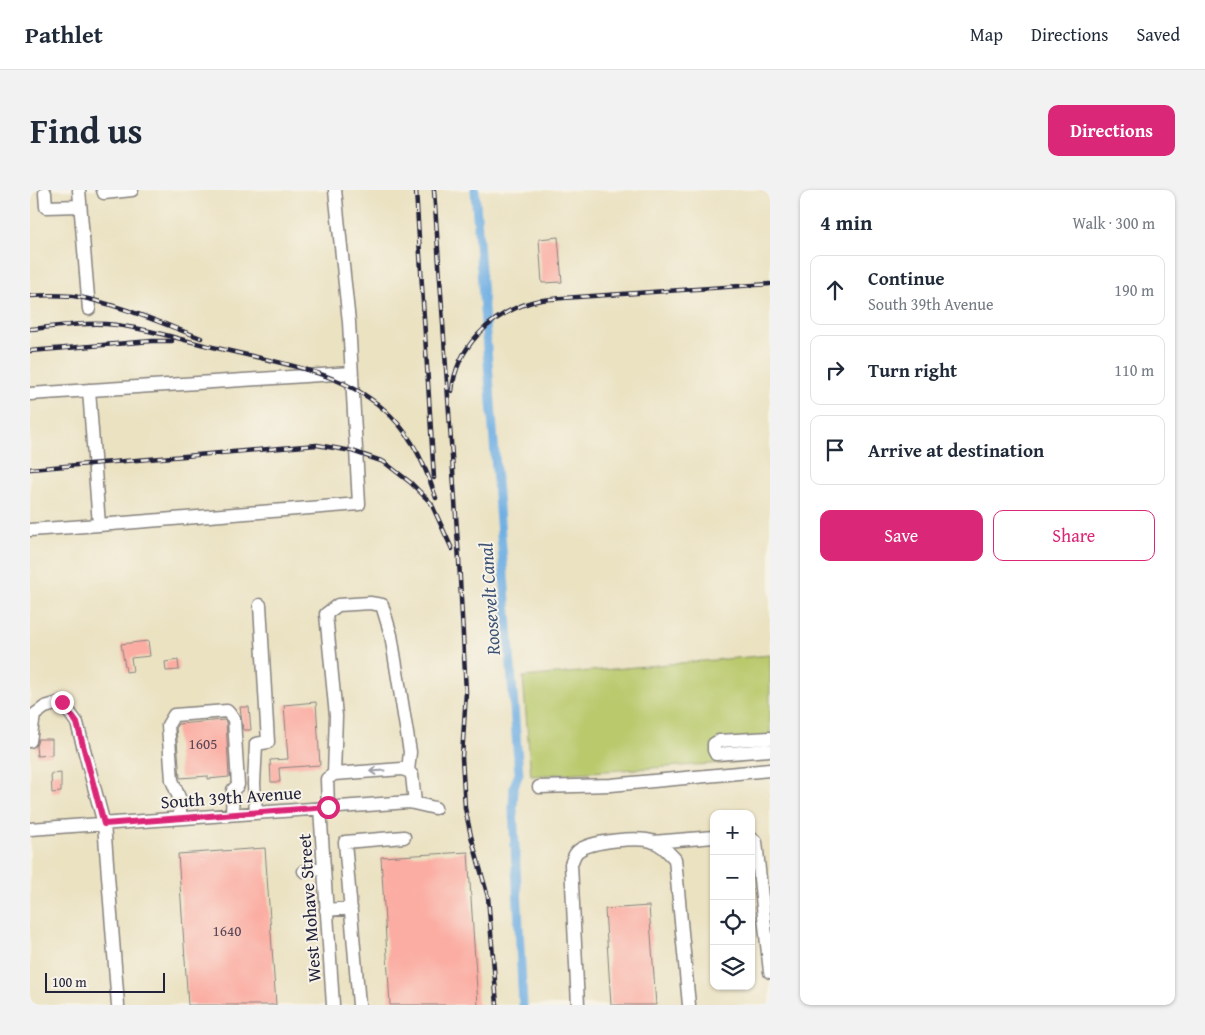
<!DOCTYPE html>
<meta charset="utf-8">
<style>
:root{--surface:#fff;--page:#f2f2f3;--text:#1f2937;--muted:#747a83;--line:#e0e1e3;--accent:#db2777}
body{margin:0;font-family:"Gentium Book Plus",serif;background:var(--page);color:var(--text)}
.controls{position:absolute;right:15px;bottom:15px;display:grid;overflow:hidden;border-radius:10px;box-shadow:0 1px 4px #0004}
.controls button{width:45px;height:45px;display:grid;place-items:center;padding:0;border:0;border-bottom:1px solid var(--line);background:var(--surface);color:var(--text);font:25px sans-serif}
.scale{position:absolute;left:15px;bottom:12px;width:120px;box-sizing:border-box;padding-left:5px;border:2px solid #22223b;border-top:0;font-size:14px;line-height:18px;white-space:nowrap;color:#22223b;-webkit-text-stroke:4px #f7f3e8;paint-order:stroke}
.stop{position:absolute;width:15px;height:15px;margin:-11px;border:4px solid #db2777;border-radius:50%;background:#fff}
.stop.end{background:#db2777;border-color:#fff;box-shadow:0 1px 5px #0008}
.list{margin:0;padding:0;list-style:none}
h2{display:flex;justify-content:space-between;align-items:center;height:65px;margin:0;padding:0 20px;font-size:21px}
h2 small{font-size:16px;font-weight:400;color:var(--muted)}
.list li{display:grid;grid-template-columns:32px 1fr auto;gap:15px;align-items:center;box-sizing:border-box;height:70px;margin:0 10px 10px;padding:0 10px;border:1px solid var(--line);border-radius:10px}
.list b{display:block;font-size:19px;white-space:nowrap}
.list p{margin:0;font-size:16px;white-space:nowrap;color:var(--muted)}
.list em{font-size:16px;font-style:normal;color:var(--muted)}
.actions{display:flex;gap:10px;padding:15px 20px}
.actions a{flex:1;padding:11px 0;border:1px solid var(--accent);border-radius:10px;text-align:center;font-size:18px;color:var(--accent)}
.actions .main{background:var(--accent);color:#fff}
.icon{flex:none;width:28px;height:28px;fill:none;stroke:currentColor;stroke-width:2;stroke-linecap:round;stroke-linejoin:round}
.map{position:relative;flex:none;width:740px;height:815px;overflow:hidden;border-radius:10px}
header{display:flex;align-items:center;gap:30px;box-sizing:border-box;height:70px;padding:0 25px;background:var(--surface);border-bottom:1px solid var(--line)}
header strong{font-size:24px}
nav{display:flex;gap:28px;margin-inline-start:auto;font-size:18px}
.intro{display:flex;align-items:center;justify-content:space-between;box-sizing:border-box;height:120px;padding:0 30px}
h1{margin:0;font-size:35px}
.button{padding:12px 22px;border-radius:10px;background:var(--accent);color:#fff;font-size:18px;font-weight:700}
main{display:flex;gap:30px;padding:0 30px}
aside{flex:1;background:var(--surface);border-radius:10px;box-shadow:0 1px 4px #0004}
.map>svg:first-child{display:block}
.green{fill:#b9c96c;stroke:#6e7654}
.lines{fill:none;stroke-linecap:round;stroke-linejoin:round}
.canal{stroke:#6fafe3;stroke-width:9}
.building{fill:#fbada3}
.minor-casing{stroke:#86827e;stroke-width:15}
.minor{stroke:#fff;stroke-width:12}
.rail-casing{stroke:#22223b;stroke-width:4.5}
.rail{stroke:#f7f3e8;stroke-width:2.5;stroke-dasharray:8;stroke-linecap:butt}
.oneway{stroke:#9c9ca7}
.route{stroke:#db2777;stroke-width:6}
.labels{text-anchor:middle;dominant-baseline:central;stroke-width:4;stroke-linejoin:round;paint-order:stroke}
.number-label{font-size:15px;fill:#584555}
.street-label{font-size:18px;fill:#22223b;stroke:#f7f3e8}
.water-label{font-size:19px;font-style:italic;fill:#3d5376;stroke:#f7f3e8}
</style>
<header>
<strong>Pathlet</strong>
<nav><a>Map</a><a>Directions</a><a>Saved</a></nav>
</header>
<div class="intro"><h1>Find us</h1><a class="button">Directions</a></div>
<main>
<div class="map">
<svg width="740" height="815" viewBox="0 0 740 815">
<rect width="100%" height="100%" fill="#f7f3e8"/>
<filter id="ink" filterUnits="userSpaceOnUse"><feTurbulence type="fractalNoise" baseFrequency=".02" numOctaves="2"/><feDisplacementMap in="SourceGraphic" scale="10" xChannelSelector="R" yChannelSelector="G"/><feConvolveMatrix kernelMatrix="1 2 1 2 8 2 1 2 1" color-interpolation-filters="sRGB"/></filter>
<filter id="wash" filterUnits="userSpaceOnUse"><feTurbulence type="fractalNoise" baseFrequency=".0096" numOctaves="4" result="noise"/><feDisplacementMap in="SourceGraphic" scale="20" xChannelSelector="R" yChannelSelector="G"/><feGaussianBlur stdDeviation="1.12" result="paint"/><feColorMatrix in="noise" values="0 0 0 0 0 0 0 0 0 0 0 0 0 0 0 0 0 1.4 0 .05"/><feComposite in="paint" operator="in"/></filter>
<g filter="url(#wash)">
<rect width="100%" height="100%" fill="#ebe2c2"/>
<path class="green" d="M740 465V570L501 586 493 487Z"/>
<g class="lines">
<path class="canal" d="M445 0 489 584 484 596 483 618 493 815"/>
</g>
<g id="blocks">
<path class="building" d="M528 47 532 92 512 93 509 49Z
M118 451 120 466 101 468 103 481 96 482 91 454Z
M148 470 149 480 136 481 135 472Z
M286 512 290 575 249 578 250 592H241L240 570 258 569 254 515Z
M210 517H219L221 540H213Z
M194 530 196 532 199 587 178 589V586L150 588 146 537 148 534Z
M8 549H22V565L7 566 6 556Z
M31 583V602L22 603 21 584Z
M235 658 246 815H158L148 664Z
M438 662 448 815H360L351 667Z
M619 716 626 815H581L575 719Z"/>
</g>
</g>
<g filter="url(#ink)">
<use href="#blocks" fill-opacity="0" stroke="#86827e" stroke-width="1"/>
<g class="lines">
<defs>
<path id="minor" d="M49 0 59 119
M73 0 74 3 102 0
M15 3 16 17 50 16
M59 200 69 335 329 314 319 132 305 0
M0 204 321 183
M0 340 69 335
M740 548 689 551 684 554V560L686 564 740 560
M0 551 4 525 15 517 32 512 47 533 74 634 88 815
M304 584 306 526 296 424 308 415 340 413 352 415 361 445 380 562 378 581
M509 597 581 595 740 580
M298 617 297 589 304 584 372 579 378 581 382 585 385 613
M290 618 303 815
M226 622 224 594 226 554 238 552 230 415
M150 628V610L142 590 138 535 144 525 197 521 204 529 208 595 203 600 202 624
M0 639 379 612 405 618
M721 648 726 652 740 782
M623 652 684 647
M274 681 294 677
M296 720 321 718
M329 815 315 652 374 647
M548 815 541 674C543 670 544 664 548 661 560 651 610 646 624 652 633 655 639 663 645 669L659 815"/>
</defs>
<use href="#minor" class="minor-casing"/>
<use href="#minor" class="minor"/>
<defs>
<path id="rail" d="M386 0 404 288
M404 0 429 370 436 502 432 567 435 618 441 646 458 707 467 815
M0 106C14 105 29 105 43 106 83 112 133 134 171 148
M0 139C25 137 51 132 76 134 114 137 150 150 187 158 247 173 315 180 361 226 384 249 396 278 406 308
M0 161 122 151H142
M422 201C426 157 461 124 502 112 512 109 523 109 533 108L740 94
M0 279 287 255 322 261 354 272 381 293 401 313 422 359"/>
</defs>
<use href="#rail" class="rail-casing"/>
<use href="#rail" class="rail"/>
</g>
<defs><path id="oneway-shaft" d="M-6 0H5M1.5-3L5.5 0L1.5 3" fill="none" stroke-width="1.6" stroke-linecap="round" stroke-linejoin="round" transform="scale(1.25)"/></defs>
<use class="oneway" href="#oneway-shaft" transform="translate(347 581) rotate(176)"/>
</g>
<g class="lines" filter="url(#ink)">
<path class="route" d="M32 512 47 533 74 634 298 617"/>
</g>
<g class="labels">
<g class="number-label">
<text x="173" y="553">1605</text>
<text x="197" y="740">1640</text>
</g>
<g class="street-label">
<text transform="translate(201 607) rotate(-4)">South 39th Avenue</text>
<text transform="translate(279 718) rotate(-94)">West Mohave Street</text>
</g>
<g class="water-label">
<text transform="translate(459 409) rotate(-94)">Roosevelt Canal</text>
</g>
</g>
</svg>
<div class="controls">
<button>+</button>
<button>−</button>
<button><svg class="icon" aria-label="locate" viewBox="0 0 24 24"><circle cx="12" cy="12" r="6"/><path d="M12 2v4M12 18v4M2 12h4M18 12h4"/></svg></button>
<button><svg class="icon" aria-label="layers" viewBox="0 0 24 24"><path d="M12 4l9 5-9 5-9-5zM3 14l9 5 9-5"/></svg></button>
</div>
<div class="scale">100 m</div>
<div class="stop" style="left:298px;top:617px"></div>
<div class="stop end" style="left:32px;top:512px"></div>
</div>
<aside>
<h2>4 min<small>Walk · 300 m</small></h2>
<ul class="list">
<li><svg class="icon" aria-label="ahead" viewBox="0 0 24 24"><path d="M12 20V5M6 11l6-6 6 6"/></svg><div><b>Continue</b><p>South 39th Avenue</p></div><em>190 m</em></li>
<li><svg class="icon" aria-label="right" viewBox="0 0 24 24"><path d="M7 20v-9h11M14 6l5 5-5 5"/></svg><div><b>Turn right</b></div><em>110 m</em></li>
<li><svg class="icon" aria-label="arrive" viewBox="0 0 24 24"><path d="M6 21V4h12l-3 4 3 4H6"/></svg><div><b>Arrive at destination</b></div></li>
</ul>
<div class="actions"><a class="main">Save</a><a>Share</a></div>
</aside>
</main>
